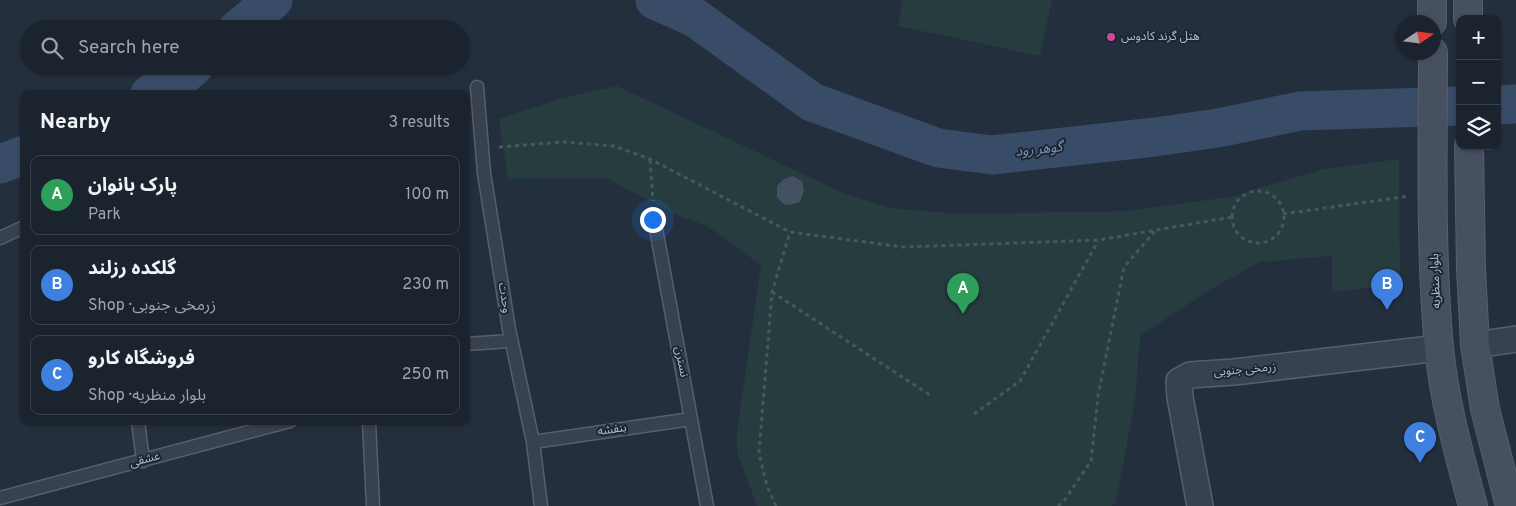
<!DOCTYPE html>
<meta charset="utf-8">
<style>
:root{--surface:#1b232e;--page:#282f3a;--text:#f1f3f6;--muted:#a0a4aa;--line:#39404a;--accent:#bca0f2}
body{margin:0;font-family:Overpass,"Noto Sans Arabic",sans-serif;background:var(--page);color:var(--text)}
.controls{position:absolute;right:15px;top:15px;display:grid;overflow:hidden;border-radius:10px;box-shadow:0 1px 4px #0004}
.controls button{width:45px;height:45px;display:grid;place-items:center;padding:0;border:0;border-bottom:1px solid var(--line);background:var(--surface);color:var(--text);font:25px sans-serif}
.compass{position:absolute;left:1396px;top:15px;width:45px;height:45px;border-radius:50%;background:var(--surface);box-shadow:0 1px 4px #0004;rotate:77deg}
.you{position:absolute;left:652px;top:219px;width:18px;height:18px;margin:-12px;border:4px solid #fff;border-radius:50%;background:#1a73e8;box-shadow:0 0 0 8px #1a73e833}
.badge{display:grid;place-items:center;width:32px;height:32px;border-radius:50%;background:var(--accent);color:#fff;font-size:16px;font-weight:700}
.pin{position:absolute;translate:-50% -41px;filter:drop-shadow(0 1px 2px #0008)}
.pin::after{content:'';position:absolute;top:26px;width:18px;height:15px;background:inherit;clip-path:polygon(0 0,100% 0,50% 100%)}
.list{margin:0;padding:0;list-style:none}
h2{display:flex;justify-content:space-between;align-items:center;height:65px;margin:0;padding:0 20px;font-size:21px}
h2 small{font-size:16px;font-weight:400;color:var(--muted)}
.list li{display:grid;grid-template-columns:32px 1fr auto;gap:15px;align-items:center;box-sizing:border-box;height:80px;margin:0 10px 10px;padding:0 10px;border:1px solid var(--line);border-radius:10px}
.list b{display:block;font-size:19px;white-space:nowrap}
.list p{margin:0;font-size:16px;white-space:nowrap;color:var(--muted)}
.list em{font-size:16px;font-style:normal;color:var(--muted)}
.icon{flex:none;width:28px;height:28px;fill:none;stroke:currentColor;stroke-width:2;stroke-linecap:round;stroke-linejoin:round}
.map{position:relative;flex:none;width:1516px;height:506px;overflow:hidden}
.search{position:absolute;background:var(--surface);box-shadow:0 1px 4px #0004;left:20px;top:20px;width:450px;height:55px;display:flex;align-items:center;gap:12px;box-sizing:border-box;padding:0 18px;border-radius:28px;color:var(--muted);font-size:19px}
.panel{position:absolute;background:var(--surface);box-shadow:0 1px 4px #0004;left:20px;top:90px;width:450px;height:335px;border-radius:10px}
.map>svg:first-child{display:block}
.green{fill:#263c3f}
.lines{fill:none;stroke-linecap:round;stroke-linejoin:round}
.river{stroke:#394c67;stroke-width:39}
.building{fill:#455162}
.service-casing{stroke:#565f6c;stroke-width:15}
.minor-casing{stroke:#565f6c;stroke-width:28}
.secondary-casing{stroke:#565f6c;stroke-width:30}
.path{stroke:#44595c;stroke-width:3;stroke-dasharray:4 4;stroke-linecap:butt}
.service{stroke:#38414e;stroke-width:12}
.minor{stroke:#38414e;stroke-width:25}
.secondary{stroke:#465061;stroke-width:28}
.hotel-dot{fill:#d1479c;stroke:#1d2633;stroke-width:2}
.labels{text-anchor:middle;dominant-baseline:central;stroke-width:4;stroke-linejoin:round;paint-order:stroke}
.poi-label{font-size:12px;fill:#b4bcc9;stroke:#1d2633;text-anchor:start}
.street-label{font-size:12px;fill:#b4bcc9;stroke:#1d2633}
.water-label{font-size:14px;font-style:italic;fill:#7c92b1;stroke:#1d2633}
</style>
<div class="map">
<svg width="1516" height="506" viewBox="0 0 1516 506">
<rect width="100%" height="100%" fill="#242f3e"/>
<path class="green" d="M903 0H1052L1040 56 898 26Z
M617 86 843 193 890 208 958 214 1128 211 1243 195 1248 191 1324 169 1399 159 1400 284 1332 292V256L1260 262 1211 289 1140 336 1135 400 1116 503 1111 506H757L737 452V431L761 265 707 226 679 216 606 178 508 179 499 119 563 98Z"/>
<g class="lines">
<path class="river" d="M655 0 694 17 812 102 938 148 992 155 1155 137 1218 128 1300 111 1460 106
M238 29 273 0
M150 94 186 73 194 66
M1497 105 1516 104
M0 164 24 155"/>
</g>
<path class="building" d="M793 176 802 181 804 191 800 202 790 205 783 204 777 197V186L784 179Z"/>
<g class="lines">
<defs>
<path id="service" d="M477 87 484 173 509 329 533 442 541 506
M654 218 707 506
M0 238 24 227
M466 344 511 341
M138 421 143 461
M369 421 373 506
M533 442 691 419
M0 498 290 421"/>
<path id="minor" d="M1475 345 1516 339
M1200 506 1180 397 1179 381 1190 375 1234 372 1439 348"/>
<path id="secondary" d="M1432 0V22
M1468 0V19
M1433 52C1433 150 1430 250 1439 347 1444 401 1459 454 1473 506
M1469 146 1471 269 1475 345 1485 409 1510 506"/>
</defs>
<use href="#service" class="service-casing"/>
<use href="#minor" class="minor-casing"/>
<use href="#secondary" class="secondary-casing"/>
<path class="path" d="M499 147 563 142 614 146 650 159 790 232 903 247 1099 240 1232 217
M650 160 653 201
M1232 217a26 26 0 1 1 52 0a26 26 0 1 1-52 0Z
M1283 214 1409 196
M772 292 930 395
M974 414 1020 381 1098 241
M776 506 767 486 759 453 772 292 790 232
M1058 506 1064 501 1091 461 1098 396 1124 267 1156 230"/>
<use href="#service" class="service"/>
<use href="#minor" class="minor"/>
<use href="#secondary" class="secondary"/>
</g>
<circle class="hotel-dot" cx="1111" cy="37" r="5"/>
<g class="labels">
<g class="poi-label">
<text x="1121" y="37">هتل گرند کادوس</text>
</g>
<g class="street-label">
<text transform="translate(1436 281) rotate(-92)">بلوار منظریه</text>
<text transform="translate(504 298) rotate(81)">وحدت</text>
<text transform="translate(681 362) rotate(80)">نسترن</text>
<text transform="translate(1245 370) rotate(-5)">زرمخی جنوبی</text>
<text transform="translate(612 430) rotate(-8)">بنفشه</text>
<text transform="translate(145 460) rotate(-15)">عشقی</text>
</g>
<g class="water-label">
<text transform="translate(1039 150) rotate(-6)">گوهر رود</text>
</g>
</g>
</svg>
<div class="controls">
<button>+</button>
<button>−</button>
<button><svg class="icon" aria-label="layers" viewBox="0 0 24 24"><path d="M12 4l9 5-9 5-9-5zM3 14l9 5 9-5"/></svg></button>
</div>
<svg class="compass" viewBox="-18 -18 36 36"><path d="M0-13l5 13h-10z" fill="#e53935"/><path d="M0 13l5-13h-10z" fill="#a0a4aa"/></svg>
<div class="you"></div>
<div class="pin badge" style="left:963px;top:314px;background:#2e9e5b">A</div>
<div class="pin badge" style="left:1387px;top:310px;background:#3f7fe0">B</div>
<div class="pin badge" style="left:1420px;top:463px;background:#3f7fe0">C</div>
<div class="search"><svg class="icon" aria-label="search" viewBox="0 0 24 24"><circle cx="10" cy="10" r="6"/><path d="M15 15l6 6"/></svg>Search here</div>
<section class="panel">
<h2>Nearby<small>3 results</small></h2>
<ul class="list">
<li><span class="badge" style="background:#2e9e5b">A</span><div><b>پارک بانوان</b><p>Park</p></div><em>100 m</em></li>
<li><span class="badge" style="background:#3f7fe0">B</span><div><b>گلکده رزلند</b><p>Shop · زرمخی جنوبی</p></div><em>230 m</em></li>
<li><span class="badge" style="background:#3f7fe0">C</span><div><b>فروشگاه کارو</b><p>Shop · بلوار منظریه</p></div><em>250 m</em></li>
</ul>
</section>
</div>
